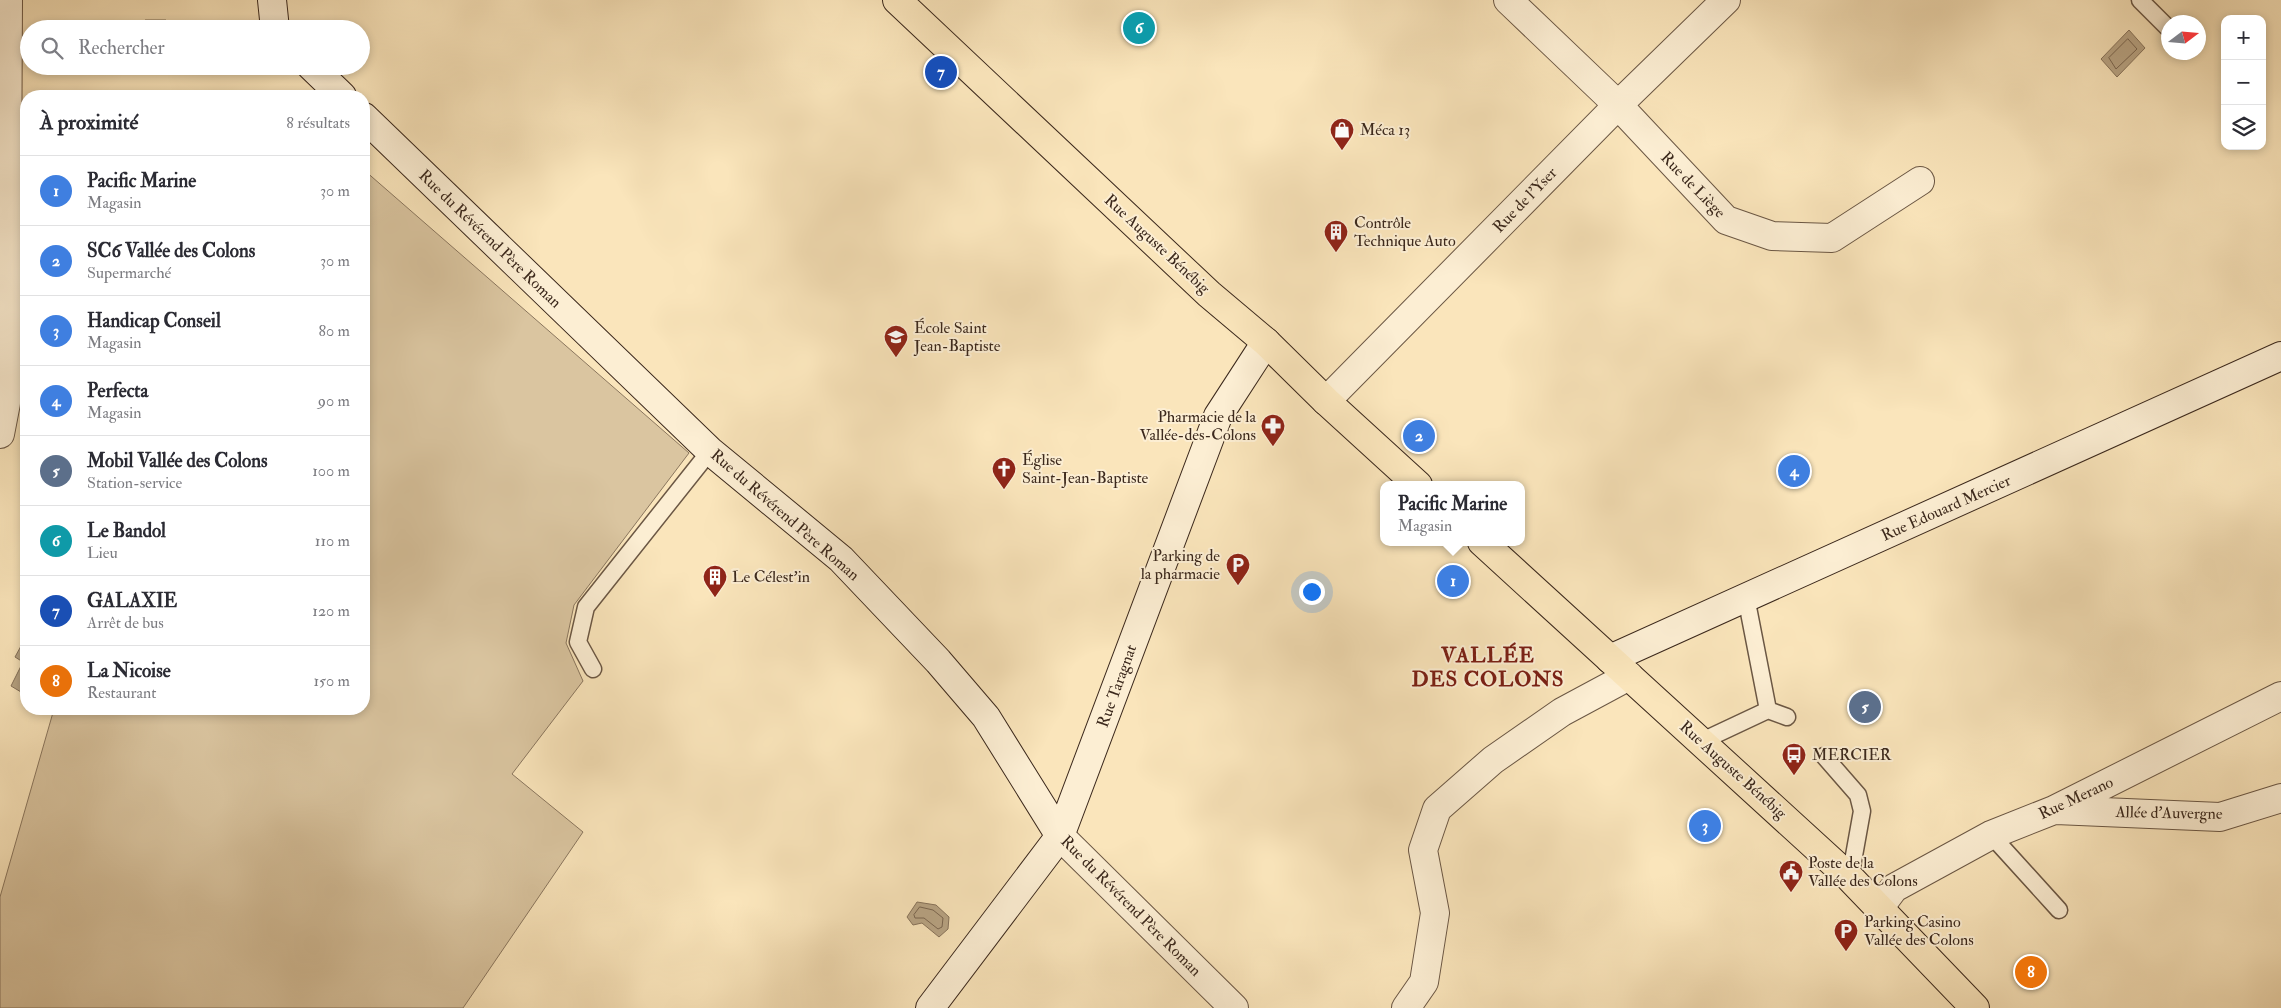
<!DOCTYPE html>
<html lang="fr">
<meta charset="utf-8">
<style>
:root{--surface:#fff;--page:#f2f2f3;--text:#2b2b33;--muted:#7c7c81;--line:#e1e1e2;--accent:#111827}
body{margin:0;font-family:"IM FELL Double Pica",serif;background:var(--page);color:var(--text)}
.controls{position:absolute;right:15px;top:15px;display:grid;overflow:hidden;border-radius:10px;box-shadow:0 2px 8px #0003}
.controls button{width:45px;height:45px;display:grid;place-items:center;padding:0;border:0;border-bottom:1px solid var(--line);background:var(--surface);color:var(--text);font:25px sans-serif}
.compass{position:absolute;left:2161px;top:15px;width:45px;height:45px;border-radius:50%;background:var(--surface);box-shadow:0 2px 8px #0003;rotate:74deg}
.you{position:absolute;left:1311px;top:591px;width:18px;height:18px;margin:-12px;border:4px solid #fff;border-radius:50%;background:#1a73e8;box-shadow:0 0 0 8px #1a73e833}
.badge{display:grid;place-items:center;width:32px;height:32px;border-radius:50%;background:var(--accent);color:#fff;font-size:16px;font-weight:700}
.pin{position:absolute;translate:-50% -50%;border:2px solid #fff;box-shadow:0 1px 5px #0006}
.popup{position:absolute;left:1380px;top:481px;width:145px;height:65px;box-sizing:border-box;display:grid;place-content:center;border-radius:10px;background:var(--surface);filter:drop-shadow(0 1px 4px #0005);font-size:16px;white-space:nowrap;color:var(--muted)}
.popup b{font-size:19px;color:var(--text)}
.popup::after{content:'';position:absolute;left:50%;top:100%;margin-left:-10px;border:10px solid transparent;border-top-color:var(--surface)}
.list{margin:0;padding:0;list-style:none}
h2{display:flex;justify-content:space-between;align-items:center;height:65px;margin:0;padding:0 20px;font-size:21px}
h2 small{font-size:16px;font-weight:400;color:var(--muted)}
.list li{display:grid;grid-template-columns:32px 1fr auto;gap:15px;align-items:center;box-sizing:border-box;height:70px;padding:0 20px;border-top:1px solid var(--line)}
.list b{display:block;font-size:19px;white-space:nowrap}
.list p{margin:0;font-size:16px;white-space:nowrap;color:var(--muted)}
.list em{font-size:16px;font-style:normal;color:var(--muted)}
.icon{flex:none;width:28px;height:28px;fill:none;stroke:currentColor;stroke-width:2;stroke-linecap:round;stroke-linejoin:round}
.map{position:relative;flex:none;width:2281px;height:1008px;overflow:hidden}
.search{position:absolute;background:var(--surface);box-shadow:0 2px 8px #0003;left:20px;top:20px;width:350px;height:55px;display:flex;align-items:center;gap:12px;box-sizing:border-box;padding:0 18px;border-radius:28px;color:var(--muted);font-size:19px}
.panel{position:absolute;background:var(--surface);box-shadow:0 2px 8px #0003;left:20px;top:90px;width:350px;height:625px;border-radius:20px}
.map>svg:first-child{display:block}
.green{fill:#dac5a0;stroke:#8a765e}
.water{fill:#b9a585;stroke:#87735b}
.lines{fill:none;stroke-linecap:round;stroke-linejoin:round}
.shore{stroke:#7a6650;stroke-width:1}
.lane-casing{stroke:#6b5744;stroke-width:19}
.street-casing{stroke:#6b5744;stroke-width:30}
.secondary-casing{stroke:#3b281c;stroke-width:30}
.primary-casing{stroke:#3b281c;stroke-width:30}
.lane{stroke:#fceed3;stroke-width:16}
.street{stroke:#fceed3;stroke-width:28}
.secondary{stroke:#fceed3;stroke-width:28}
.primary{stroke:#fae5bb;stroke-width:28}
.labels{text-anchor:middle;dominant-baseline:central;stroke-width:4;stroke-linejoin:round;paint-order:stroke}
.poi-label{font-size:16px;fill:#3b281c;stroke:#fceed3;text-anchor:start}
.street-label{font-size:16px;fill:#3b281c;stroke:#fceed3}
.district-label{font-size:21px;font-weight:bold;letter-spacing:1px;fill:#7a1f14;stroke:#fceed3}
</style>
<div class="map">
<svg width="2281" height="1008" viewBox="0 0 2281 1008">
<rect width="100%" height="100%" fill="#fae5bb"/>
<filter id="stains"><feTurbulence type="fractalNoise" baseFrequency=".004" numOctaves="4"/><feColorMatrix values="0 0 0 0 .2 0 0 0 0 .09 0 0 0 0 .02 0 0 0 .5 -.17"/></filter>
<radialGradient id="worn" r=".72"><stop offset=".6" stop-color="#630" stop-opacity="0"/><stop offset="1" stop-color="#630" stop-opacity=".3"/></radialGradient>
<path class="green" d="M135 92 227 96H135Z
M364 170 689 453 574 605 566 643 583 681 512 774 583 832 463 1008H0V897L54 709H364Z"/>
<path class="water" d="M145 20H166V29H145Z
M2129 30 2145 48 2117 77 2101 59Z
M21 646 26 648V695L11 686 23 662 15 657Z
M917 902 936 905 949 917 948 929 939 937 922 923 913 925 907 917Z"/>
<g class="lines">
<path class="shore" d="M2128 39 2137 49 2116 69 2109 58Z
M920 907 933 910 943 918 942 927 938 929 924 918H915L914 915Z"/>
<defs>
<path id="lane" d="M2140 0 2168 28
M1746 597 1768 710
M593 669 578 642 586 607 710 451
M1702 741 1768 710 1787 717
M1824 756 1858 795 1862 811 1850 878
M1991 835 2059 910"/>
<path id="street" d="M1508 0 1618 105 1726 220 1772 236 1832 238 1920 181
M1326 401 1618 105 1726 0
M0 434 6 403 8 0
M2056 810 2220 817 2281 798
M1060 836 1234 1008
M1879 908 1894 888 1991 835 2054 810 2281 696
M1406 1008 1424 982 1435 913 1423 850 1437 809 1493 760 1562 712 1629 676"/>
<path id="secondary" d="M272 0 275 29
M311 66 342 96
M364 117 710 451 841 559 938 661 986 717 1060 836
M1610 659 2281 356
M930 1008 1060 836 1218 416 1266 342"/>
<path id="primary" d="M897 0 1209 294 1266 342 1326 401 1418 485
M1482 542 1850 878 1975 1008"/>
</defs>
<use href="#lane" class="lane-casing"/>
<use href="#street" class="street-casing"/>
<use href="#secondary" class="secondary-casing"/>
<use href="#primary" class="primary-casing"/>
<use href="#lane" class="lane"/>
<use href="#street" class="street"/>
<use href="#secondary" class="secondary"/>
<use href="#primary" class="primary"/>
</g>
<defs>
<symbol id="shop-pin" viewBox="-11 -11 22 30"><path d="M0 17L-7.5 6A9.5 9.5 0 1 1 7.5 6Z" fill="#8f2418" stroke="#fceed3"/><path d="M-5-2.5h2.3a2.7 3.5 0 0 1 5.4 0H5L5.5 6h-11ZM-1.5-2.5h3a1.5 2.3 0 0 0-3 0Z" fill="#fff"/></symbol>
<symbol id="building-pin" viewBox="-11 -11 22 30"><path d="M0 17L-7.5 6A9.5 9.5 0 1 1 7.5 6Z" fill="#8f2418" stroke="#fceed3"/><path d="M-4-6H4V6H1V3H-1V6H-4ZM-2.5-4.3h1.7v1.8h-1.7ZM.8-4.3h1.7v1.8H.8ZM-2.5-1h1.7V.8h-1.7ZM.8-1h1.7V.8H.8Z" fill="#fff"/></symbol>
<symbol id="school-pin" viewBox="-11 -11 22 30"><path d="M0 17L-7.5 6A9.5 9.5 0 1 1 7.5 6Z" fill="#8f2418" stroke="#fceed3"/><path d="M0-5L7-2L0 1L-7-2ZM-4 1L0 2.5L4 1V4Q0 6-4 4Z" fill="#fff"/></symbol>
<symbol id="pharmacy-pin" viewBox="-11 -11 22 30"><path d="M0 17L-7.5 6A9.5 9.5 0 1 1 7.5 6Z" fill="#8f2418" stroke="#fceed3"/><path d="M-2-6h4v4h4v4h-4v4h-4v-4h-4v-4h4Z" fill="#fff"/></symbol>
<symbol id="church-pin" viewBox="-11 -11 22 30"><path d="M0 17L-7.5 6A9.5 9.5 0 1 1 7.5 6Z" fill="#8f2418" stroke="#fceed3"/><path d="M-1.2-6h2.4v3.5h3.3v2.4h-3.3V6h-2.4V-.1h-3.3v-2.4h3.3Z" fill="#fff"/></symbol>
<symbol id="parking-pin" viewBox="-11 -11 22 30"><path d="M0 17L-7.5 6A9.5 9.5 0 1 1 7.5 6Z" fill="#8f2418" stroke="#fceed3"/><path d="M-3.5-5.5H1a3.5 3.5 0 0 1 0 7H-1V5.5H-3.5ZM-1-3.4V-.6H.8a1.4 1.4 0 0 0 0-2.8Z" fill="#fff"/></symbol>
<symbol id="bus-pin" viewBox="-11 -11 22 30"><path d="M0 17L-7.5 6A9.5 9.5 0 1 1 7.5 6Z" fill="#8f2418" stroke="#fceed3"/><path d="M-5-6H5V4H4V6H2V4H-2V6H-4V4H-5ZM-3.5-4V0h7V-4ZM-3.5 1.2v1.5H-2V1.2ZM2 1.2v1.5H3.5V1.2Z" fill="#fff"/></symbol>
<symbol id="civic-pin" viewBox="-11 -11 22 30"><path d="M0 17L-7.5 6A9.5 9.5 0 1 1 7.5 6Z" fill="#8f2418" stroke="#fceed3"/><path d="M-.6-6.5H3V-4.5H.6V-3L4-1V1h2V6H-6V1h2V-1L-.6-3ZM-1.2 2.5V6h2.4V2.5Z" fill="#fff"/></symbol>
</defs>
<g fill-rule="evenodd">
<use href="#shop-pin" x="1328" y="116" width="28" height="38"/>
<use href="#building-pin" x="1322" y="218" width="28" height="38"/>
<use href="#school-pin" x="882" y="323" width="28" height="38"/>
<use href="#pharmacy-pin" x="1259" y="412" width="28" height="38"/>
<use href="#church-pin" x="990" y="455" width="28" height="38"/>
<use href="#parking-pin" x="1224" y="551" width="28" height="38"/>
<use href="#building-pin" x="701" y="563" width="28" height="38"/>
<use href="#bus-pin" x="1780" y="741" width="28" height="38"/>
<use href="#civic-pin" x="1777" y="858" width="28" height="38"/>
<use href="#parking-pin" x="1832" y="917" width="28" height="38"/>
</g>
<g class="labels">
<g class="poi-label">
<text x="1360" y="130">Méca 13</text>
<text x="1354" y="223">Contrôle<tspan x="1354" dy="18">Technique Auto</tspan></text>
<text x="914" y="328">École Saint<tspan x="914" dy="18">Jean-Baptiste</tspan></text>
<text x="1256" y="417" text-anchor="end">Pharmacie de la<tspan x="1256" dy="18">Vallée-des-Colons</tspan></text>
<text x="1022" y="460">Église<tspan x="1022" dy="18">Saint-Jean-Baptiste</tspan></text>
<text x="1220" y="556" text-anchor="end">Parking de<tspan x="1220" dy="18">la pharmacie</tspan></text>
<text x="732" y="577">Le Célest'in</text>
<text x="1812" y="755">MERCIER</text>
<text x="1808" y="863">Poste de la<tspan x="1808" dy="18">Vallée des Colons</tspan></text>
<text x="1864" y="922">Parking Casino<tspan x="1864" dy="18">Vallée des Colons</tspan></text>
</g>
<g class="street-label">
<text transform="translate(1693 185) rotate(46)">Rue de Liège</text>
<text transform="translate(1525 200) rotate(-46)">Rue de l'Yser</text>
<text transform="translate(490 239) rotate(44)">Rue du Révérend Père Roman</text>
<text transform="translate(1157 244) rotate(43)">Rue Auguste Bénébig</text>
<text transform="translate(1946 508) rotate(-24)">Rue Edouard Mercier</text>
<text transform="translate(785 515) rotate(41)">Rue du Révérend Père Roman</text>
<text transform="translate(1117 686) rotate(-70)">Rue Taragnat</text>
<text transform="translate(1733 770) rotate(42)">Rue Auguste Bénébig</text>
<text transform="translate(2076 798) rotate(-25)">Rue Merano</text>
<text transform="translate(2169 813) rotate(1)">Allée d'Auvergne</text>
<text transform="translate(1131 906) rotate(45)">Rue du Révérend Père Roman</text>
</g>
<g class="district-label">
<text x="1488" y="655">VALLÉE<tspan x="1488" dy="24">DES COLONS</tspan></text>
</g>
</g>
<rect width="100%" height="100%" filter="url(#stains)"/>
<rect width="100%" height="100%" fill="url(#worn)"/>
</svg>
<div class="controls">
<button>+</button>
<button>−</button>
<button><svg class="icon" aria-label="layers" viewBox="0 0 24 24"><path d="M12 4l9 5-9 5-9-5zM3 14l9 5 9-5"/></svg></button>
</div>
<svg class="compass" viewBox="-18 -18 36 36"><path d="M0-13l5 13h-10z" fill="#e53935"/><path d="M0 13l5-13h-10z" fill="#7c7c81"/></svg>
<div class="you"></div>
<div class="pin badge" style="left:1453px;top:581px;background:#3f7fe0">1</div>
<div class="popup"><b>Pacific Marine</b>Magasin</div>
<div class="pin badge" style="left:1419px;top:436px;background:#3f7fe0">2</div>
<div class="pin badge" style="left:1705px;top:826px;background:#3f7fe0">3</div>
<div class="pin badge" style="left:1794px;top:471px;background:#3f7fe0">4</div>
<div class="pin badge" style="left:1865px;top:707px;background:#5c6f8a">5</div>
<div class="pin badge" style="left:1139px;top:28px;background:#0f9aa8">6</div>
<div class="pin badge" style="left:941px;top:72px;background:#1a4fb4">7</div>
<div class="pin badge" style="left:2031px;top:972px;background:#e8710a">8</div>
<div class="search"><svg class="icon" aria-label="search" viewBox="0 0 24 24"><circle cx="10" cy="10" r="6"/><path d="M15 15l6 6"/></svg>Rechercher</div>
<section class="panel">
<h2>À proximité<small>8 résultats</small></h2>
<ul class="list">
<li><span class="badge" style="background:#3f7fe0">1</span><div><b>Pacific Marine</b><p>Magasin</p></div><em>30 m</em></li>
<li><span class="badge" style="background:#3f7fe0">2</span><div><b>SC6 Vallée des Colons</b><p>Supermarché</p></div><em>30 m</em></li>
<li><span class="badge" style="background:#3f7fe0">3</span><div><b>Handicap Conseil</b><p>Magasin</p></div><em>80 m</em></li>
<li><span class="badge" style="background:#3f7fe0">4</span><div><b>Perfecta</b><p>Magasin</p></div><em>90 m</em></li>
<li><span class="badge" style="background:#5c6f8a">5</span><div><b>Mobil Vallée des Colons</b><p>Station-service</p></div><em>100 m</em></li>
<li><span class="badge" style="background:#0f9aa8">6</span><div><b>Le Bandol</b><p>Lieu</p></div><em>110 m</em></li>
<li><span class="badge" style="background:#1a4fb4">7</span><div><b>GALAXIE</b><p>Arrêt de bus</p></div><em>120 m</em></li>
<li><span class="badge" style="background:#e8710a">8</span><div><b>La Nicoise</b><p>Restaurant</p></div><em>150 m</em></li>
</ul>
</section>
</div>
